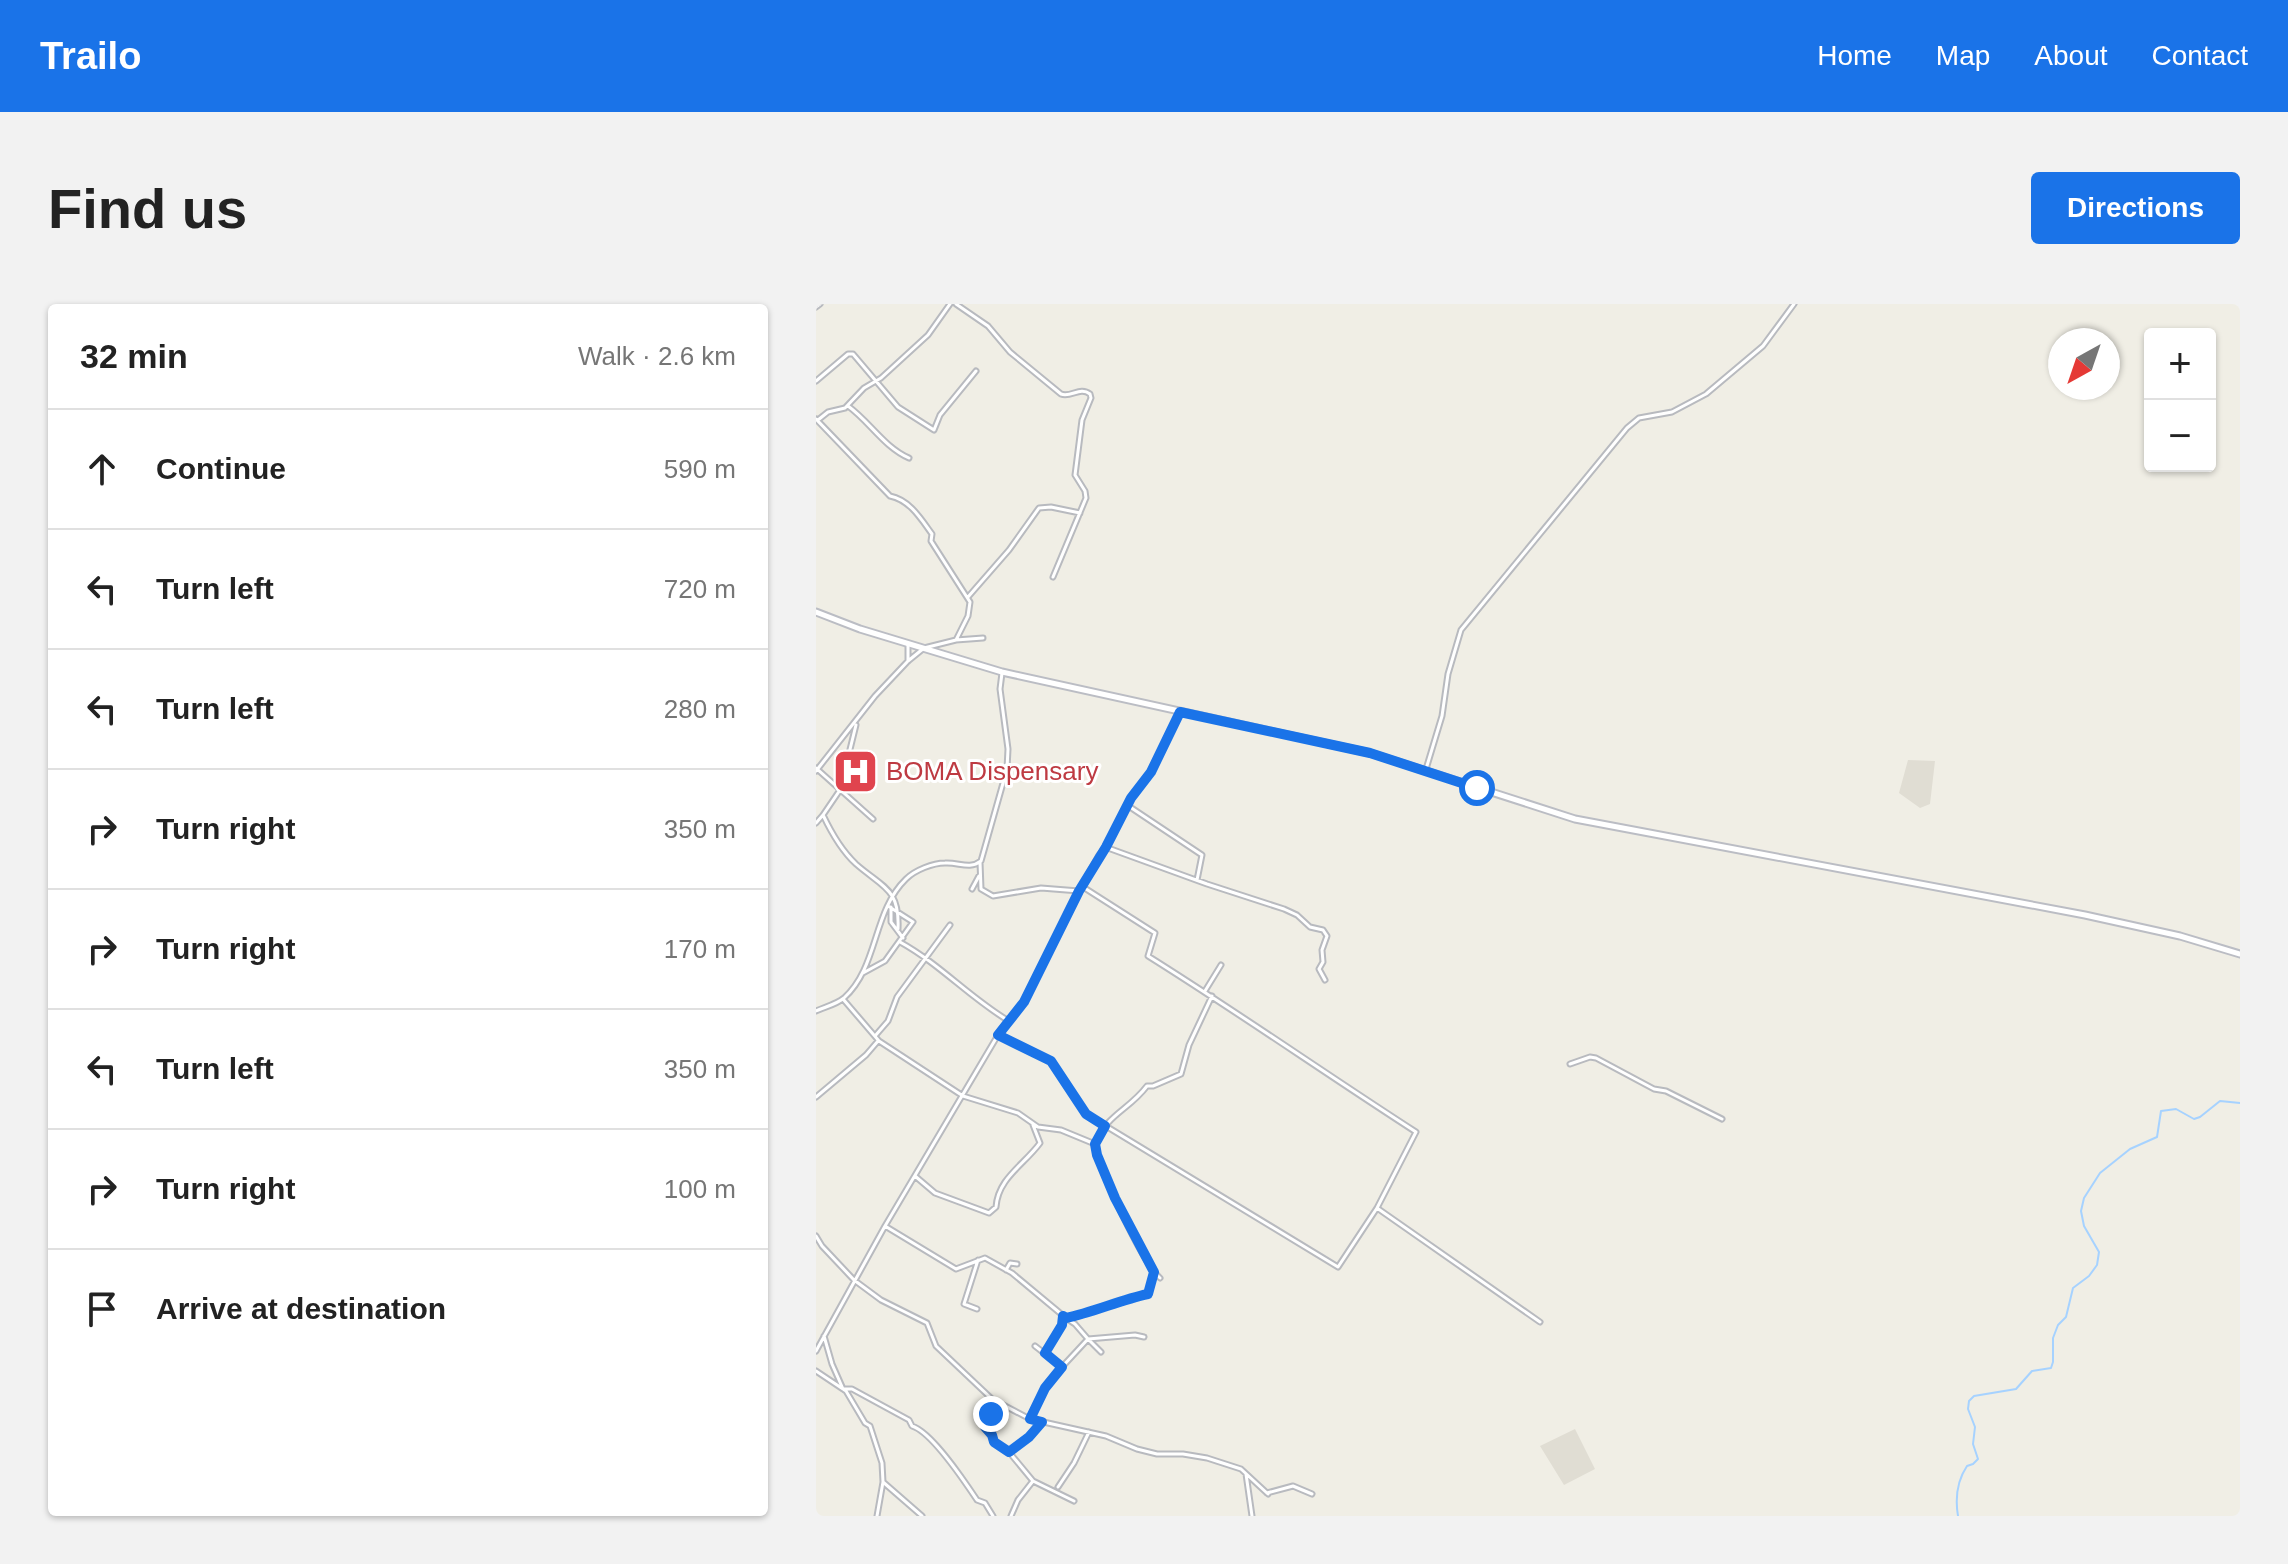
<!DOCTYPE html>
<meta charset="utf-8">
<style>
:root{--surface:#fff;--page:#f2f2f2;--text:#222;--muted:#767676;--line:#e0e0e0;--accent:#1a73e8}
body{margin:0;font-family:Arial,sans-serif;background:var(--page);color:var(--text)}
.controls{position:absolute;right:24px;top:24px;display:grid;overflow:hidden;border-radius:8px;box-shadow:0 2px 6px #0004}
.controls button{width:72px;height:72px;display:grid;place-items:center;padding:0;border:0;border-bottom:2px solid var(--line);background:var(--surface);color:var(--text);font:40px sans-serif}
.compass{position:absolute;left:1232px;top:24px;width:72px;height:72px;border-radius:50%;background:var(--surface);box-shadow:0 2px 6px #0004;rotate:220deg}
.stop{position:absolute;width:24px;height:24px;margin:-18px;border:6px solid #1a73e8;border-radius:50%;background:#fff}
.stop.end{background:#1a73e8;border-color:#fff;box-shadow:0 2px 8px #0008}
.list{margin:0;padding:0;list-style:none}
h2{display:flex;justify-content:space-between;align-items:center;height:104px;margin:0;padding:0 32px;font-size:34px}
h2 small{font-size:26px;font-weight:400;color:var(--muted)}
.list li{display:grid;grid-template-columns:52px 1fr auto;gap:24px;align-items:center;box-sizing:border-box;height:120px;padding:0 32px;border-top:2px solid var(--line)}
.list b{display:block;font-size:30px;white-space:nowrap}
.list em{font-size:26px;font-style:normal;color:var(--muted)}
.icon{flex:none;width:44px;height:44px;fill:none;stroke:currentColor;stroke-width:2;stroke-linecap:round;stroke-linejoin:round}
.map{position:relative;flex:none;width:1424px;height:1212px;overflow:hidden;border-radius:8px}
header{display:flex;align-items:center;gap:48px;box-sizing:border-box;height:112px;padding:0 40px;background:var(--accent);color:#fff}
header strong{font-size:38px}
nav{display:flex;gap:44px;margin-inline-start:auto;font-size:28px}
.intro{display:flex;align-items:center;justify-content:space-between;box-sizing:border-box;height:192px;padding:0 48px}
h1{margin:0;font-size:56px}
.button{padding:20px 36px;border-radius:8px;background:var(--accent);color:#fff;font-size:28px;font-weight:700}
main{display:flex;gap:48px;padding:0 48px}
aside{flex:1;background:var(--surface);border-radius:8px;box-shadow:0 2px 6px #0004}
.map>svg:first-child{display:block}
.education{fill:#e0ddd3}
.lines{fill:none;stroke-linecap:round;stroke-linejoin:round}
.stream{stroke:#a6d2ff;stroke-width:2}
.street-casing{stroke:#b8babf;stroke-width:7}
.secondary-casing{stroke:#bbbdc4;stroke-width:9}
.street{stroke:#fff;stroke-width:3}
.secondary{stroke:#fff;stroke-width:5}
.route{stroke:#1a73e8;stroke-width:10}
.labels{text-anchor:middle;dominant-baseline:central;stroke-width:6;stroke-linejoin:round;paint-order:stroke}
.health-label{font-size:26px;fill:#be3a42;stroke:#fff;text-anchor:start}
</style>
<header>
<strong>Trailo</strong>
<nav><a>Home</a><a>Map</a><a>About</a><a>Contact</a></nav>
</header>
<div class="intro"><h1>Find us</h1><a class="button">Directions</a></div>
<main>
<aside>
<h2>32 min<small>Walk · 2.6 km</small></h2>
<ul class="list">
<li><svg class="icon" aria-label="ahead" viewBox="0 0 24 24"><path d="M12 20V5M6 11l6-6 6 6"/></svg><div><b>Continue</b></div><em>590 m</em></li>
<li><svg class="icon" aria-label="left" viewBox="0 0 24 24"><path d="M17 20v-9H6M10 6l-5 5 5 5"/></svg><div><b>Turn left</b></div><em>720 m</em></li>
<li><svg class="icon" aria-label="left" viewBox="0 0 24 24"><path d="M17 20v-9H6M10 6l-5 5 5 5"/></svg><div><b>Turn left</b></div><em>280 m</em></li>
<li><svg class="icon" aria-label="right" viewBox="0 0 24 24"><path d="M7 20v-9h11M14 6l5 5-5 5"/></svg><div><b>Turn right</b></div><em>350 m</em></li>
<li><svg class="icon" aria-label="right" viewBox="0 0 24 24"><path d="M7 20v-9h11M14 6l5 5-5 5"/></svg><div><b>Turn right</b></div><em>170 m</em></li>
<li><svg class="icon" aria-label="left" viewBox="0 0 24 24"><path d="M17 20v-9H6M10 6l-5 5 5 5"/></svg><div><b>Turn left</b></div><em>350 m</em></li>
<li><svg class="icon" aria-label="right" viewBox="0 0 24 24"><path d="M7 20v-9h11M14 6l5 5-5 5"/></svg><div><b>Turn right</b></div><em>100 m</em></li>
<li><svg class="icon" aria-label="arrive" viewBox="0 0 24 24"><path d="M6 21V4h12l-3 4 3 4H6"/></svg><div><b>Arrive at destination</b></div></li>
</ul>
</aside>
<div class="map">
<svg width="1424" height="1212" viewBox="0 0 1424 1212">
<rect width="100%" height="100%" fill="#f0eee5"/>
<path class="education" d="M1092 456 1119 457 1114 500 1104 504 1083 489Z
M759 1125 779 1165 748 1181 724 1142Z"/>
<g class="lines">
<path class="stream" d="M1142 1212C1139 1194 1141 1177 1151 1162L1157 1160 1162 1155 1157 1140 1159 1123 1152 1105 1153 1097 1158 1092 1200 1085 1216 1067 1235 1064 1237 1058V1034L1242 1021 1250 1013 1257 984 1273 972 1281 961 1283 948 1268 922 1265 907 1268 894 1284 869 1314 845 1341 833 1345 807 1360 805 1378 815 1384 813 1404 797 1424 799"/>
<defs>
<path id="street" d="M140 0 172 22 194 48 245 90C255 94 264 82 274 90L275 94 266 116 259 171 269 187 270 194 237 273
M0 3 4 0
M0 77 32 50H37L82 103 118 126 124 111 160 67
M32 102C54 118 68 143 93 154
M0 115 74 192C94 196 105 215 116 230L115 237 154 298 152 312 140 336 108 344 92 357 59 392 0 467
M2 116 12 108 29 104 48 84 65 74 112 31 134 0
M152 293 193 246 223 204 235 203 264 209
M140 336 167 334
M92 357V341
M40 421 24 486 7 511C15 528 26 547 40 560 66 583 84 584 82 625
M0 464 57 515
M610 465 626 412 632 370 645 326 811 124 823 114 856 108 890 90 947 42 978 0
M311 501 386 551 381 576
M0 519 7 511
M292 544 391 580 468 605 481 611 494 623 507 626 511 632 506 646 507 658 503 665 509 676
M164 558 165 585 177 592 225 584 263 587
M267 583 339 629 332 652C423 709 510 770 600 828L561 904
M156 585 163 572
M75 603V618L87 634
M84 638C124 660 154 694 193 717
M47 669 69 657 97 618 72 602
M389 687 405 661
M27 695 63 737 147 792 202 809 222 823 245 826 279 840C283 865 326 958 344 974
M0 707C9 703 21 700 28 694 63 662 56 608 90 575 99 566 117 559 129 559 143 558 153 566 165 557L191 465 192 445 184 385 186 369
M182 731 235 757 270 810 522 963 561 904 724 1018
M59 732 72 717 81 693 134 621
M754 760 774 753 780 754 838 785 850 787 906 815
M0 793 50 751 62 737
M279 840C291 810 313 806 331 782H337L365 770 373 741 396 692
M99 872 119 889 173 909 180 903C182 874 208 861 224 839L217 821
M69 922 140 965 169 954 196 969 250 1014 332 990 338 968
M0 932 6 942 38 976 65 996 111 1019 120 1042 176 1095 214 1115 290 1132 321 1145 341 1150H367L391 1154 425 1165 452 1190
M190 966 194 959 201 960
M161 1005 148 1000 162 956
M8 1032 16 1060 27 1085H36L93 1116 96 1122C116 1128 149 1178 161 1196L169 1199 177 1212
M219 1042 246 1063 272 1035 259 1020 250 1014
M0 1047 69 922 182 731 208 698 263 587 283 551 290 543 315 494 335 468 364 408
M230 1047 246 1021 247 1012
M285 1048 272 1035 319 1031 328 1033
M0 1067 30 1087 49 1119 54 1122 66 1159 67 1178 106 1212
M175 1110 169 1123 176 1131 178 1138 193 1148
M214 1115 229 1084 245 1064
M430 1170 436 1212
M217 1177 258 1197
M242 1183 258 1159 273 1128
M451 1189 477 1182 496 1190
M61 1212 67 1178
M195 1212 202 1196 217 1177 193 1148 213 1133 226 1118"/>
<path id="secondary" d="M0 308 44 325 186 368 554 449 759 515 1269 611 1364 632 1424 650"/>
</defs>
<use href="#street" class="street-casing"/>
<use href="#secondary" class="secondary-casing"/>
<use href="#street" class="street"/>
<use href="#secondary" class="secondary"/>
</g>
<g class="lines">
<path class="route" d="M175 1110 169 1123 176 1131 178 1138 193 1148 213 1133 226 1118 214 1115 229 1084 246 1063 229 1049 246 1021 247 1012 250 1014C278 1008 304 996 332 990L338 968 299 894 281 851 279 840 289 822 270 810 235 757 182 731 208 698 263 587 290 543 315 494 335 468 364 408 554 449 661 484"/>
</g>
<defs>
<symbol id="hospital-square" viewBox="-11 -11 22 22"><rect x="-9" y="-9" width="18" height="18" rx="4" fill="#e0444e" stroke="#fff"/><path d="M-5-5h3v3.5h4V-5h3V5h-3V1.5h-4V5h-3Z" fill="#fff"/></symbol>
</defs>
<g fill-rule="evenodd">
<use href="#hospital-square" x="14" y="442" width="51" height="51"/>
</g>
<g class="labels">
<g class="health-label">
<text x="70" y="467">BOMA Dispensary</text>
</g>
</g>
</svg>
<div class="controls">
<button>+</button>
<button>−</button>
</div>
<svg class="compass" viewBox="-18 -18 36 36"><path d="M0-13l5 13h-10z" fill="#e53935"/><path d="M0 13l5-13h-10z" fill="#767676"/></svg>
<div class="stop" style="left:661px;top:484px"></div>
<div class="stop end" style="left:175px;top:1110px"></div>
</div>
</main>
